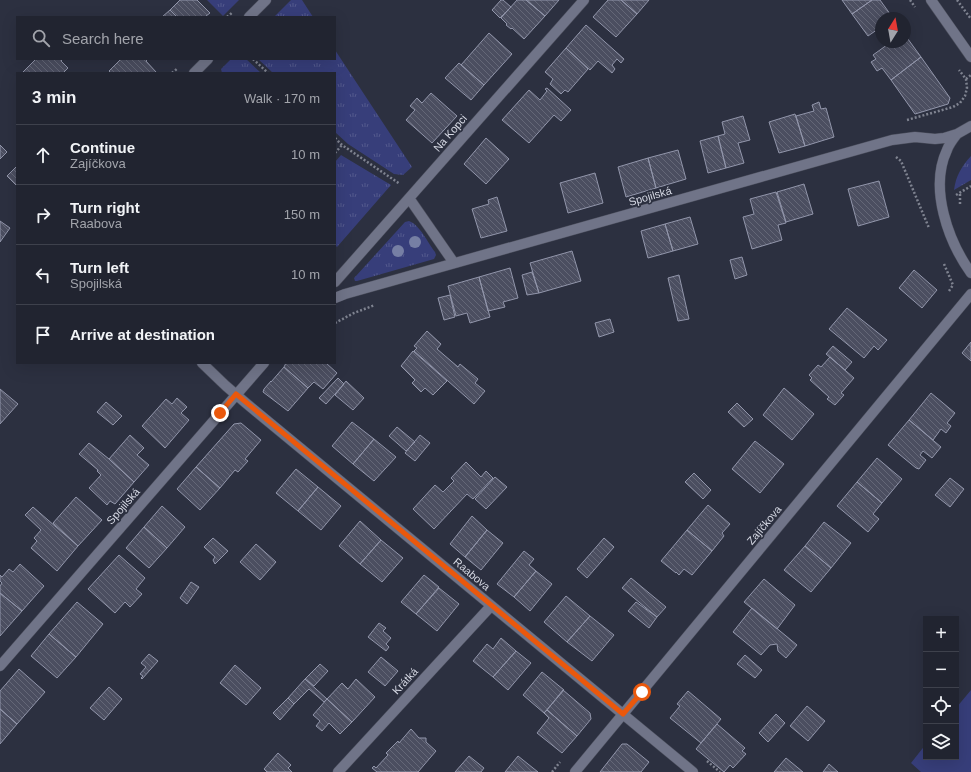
<!DOCTYPE html>
<meta charset="utf-8">
<style>
:root{--surface:#212430;--page:#2d303c;--text:#f1f3f6;--muted:#a2a4ab;--line:#3e414c}
body{margin:0;font-family:Helvetica,sans-serif;background:var(--page);color:var(--text)}
.controls{position:absolute;right:12px;bottom:12px;display:grid;overflow:hidden;border-radius:0px;box-shadow:0 4px 16px #0002}
.controls button{width:36px;height:36px;display:grid;place-items:center;padding:0;border:0;border-bottom:1px solid var(--line);background:var(--surface);color:var(--text);font:20px sans-serif}
.compass{position:absolute;left:875px;top:12px;width:36px;height:36px;border-radius:50%;background:var(--surface);box-shadow:0 4px 16px #0002;rotate:11deg}
.stop{position:absolute;width:12px;height:12px;margin:-9px;border:3px solid #ea580c;border-radius:50%;background:#fff}
.stop.end{background:#ea580c;border-color:#fff;box-shadow:0 1px 4px #0008}
.list{margin:0;padding:0;list-style:none}
h2{display:flex;justify-content:space-between;align-items:center;height:52px;margin:0;padding:0 16px;font-size:17px}
h2 small{font-size:13px;font-weight:400;color:var(--muted)}
.list li{display:grid;grid-template-columns:26px 1fr auto;gap:12px;align-items:center;box-sizing:border-box;height:60px;padding:0 16px;border-top:1px solid var(--line)}
.list b{display:block;font-size:15px;white-space:nowrap}
.list p{margin:0;font-size:13px;white-space:nowrap;color:var(--muted)}
.list em{font-size:13px;font-style:normal;color:var(--muted)}
.icon{flex:none;width:22px;height:22px;fill:none;stroke:currentColor;stroke-width:2;stroke-linecap:round;stroke-linejoin:round}
.map{position:relative;flex:none;width:971px;height:772px;overflow:hidden}
.search{position:absolute;background:var(--surface);box-shadow:0 4px 16px #0002;left:16px;top:16px;width:320px;height:44px;display:flex;align-items:center;gap:10px;box-sizing:border-box;padding:0 14px;border-radius:0px;color:var(--muted);font-size:15px}
.panel{position:absolute;background:var(--surface);box-shadow:0 4px 16px #0002;left:16px;top:72px;width:320px;height:292px;border-radius:0px}
.map>svg:first-child{display:block}
.grass{fill:url(#grass-tufts)}
.pitch{fill:#373e7a}
.building{fill:url(#building-back-hatch);stroke:#9296ab}
.lines{fill:none;stroke-linecap:round;stroke-linejoin:round}
.minor-casing{stroke:#4b4e5c;stroke-width:11}
.path{stroke:#7f8390;stroke-width:2.5;stroke-dasharray:2 2;stroke-linecap:butt}
.minor{stroke:#707488;stroke-width:10}
.tree{fill:#767fa4}
.route{stroke:#ea580c;stroke-width:5}
.labels{text-anchor:middle;dominant-baseline:central;stroke-width:3.5;stroke-linejoin:round;paint-order:stroke}
.street-label{font-size:11px;fill:#d6d9e4;stroke:#2c3040}
</style>
<div class="map">
<svg width="971" height="772" viewBox="0 0 971 772">
<defs>
<pattern id="grass-tufts" width="24" height="20" patternUnits="userSpaceOnUse"><rect width="24" height="20" fill="#373e7a"/><path d="M3 7l-1-3M5 7V3M7 7l1-3M15 17l-1-3M17 17v-4M19 17l1-3" fill="none" stroke="#53598d"/></pattern>
<pattern id="building-back-hatch" width="6" height="6" patternUnits="userSpaceOnUse"><rect width="6" height="6" fill="#4b4e60"/><path d="M-1 5l2 2M0 0l6 6M5-1l2 2" fill="none" stroke="#646777"/></pattern>
</defs>
<rect width="100%" height="100%" fill="#2c3040"/>
<path class="grass" d="M207 0H239L223 16Z
M291 0H302L313 17H274Z
M335 50 412 167 403 175 394 174 348 144 335 132V73H273L258 59H335Z
M231 59H246L261 73H222L221 69Z
M341 155 391 185 337 247 335 245V162Z
M971 156V180L954 190C956 176 961 167 971 156Z
M409 221C420 225 428 243 435 252L436 255 434 259 357 281H355L354 278 356 276 405 222Z"/>
<path class="pitch" d="M971 690V772H921L911 763 926 744V757H956V708Z"/>
<path class="building" d="M180 0H197L210 13 206 16 207 17H177L170 10Z
M501 0H503L511 7 500 18 492 10Z
M517 0H526L545 16 524 39 512 28 511 29 506 25 507 24 501 18Z
M526 0H559L545 16Z
M608 0H621L637 14 616 37 593 17Z
M621 0H649L637 14Z
M842 0H872L852 14Z
M872 0H880L893 18H881V27L868 36 852 14Z
M170 10 177 17H162Z
M586 25 624 59 621 63 617 59 612 65 615 69 612 73 598 61 590 70 566 48Z
M489 33 512 54 484 85 461 65Z
M905 35 921 57 891 80 882 68 877 71 871 62 876 59 873 55 891 42H905Z
M566 48 588 69 568 92 565 90 561 94 550 84 553 79 545 72Z
M921 57 950 98 948 104 915 114 891 80Z
M36 59H61L62 60 61 61 68 68 63 73H22Z
M121 59H148L146 61 156 72 155 73H111L109 71Z
M459 63 484 85 471 100 445 78Z
M547 88 571 110 561 121 554 115 529 143 502 120 529 90 540 100 547 91 545 89Z
M431 93 457 116 432 143 406 120 415 110 410 106 417 98 422 103Z
M819 102 821 109 826 108 834 137 805 146 796 116 814 111 812 105Z
M795 114 805 146 779 153 769 122Z
M743 116 750 140 738 143 744 163 726 168 718 136 725 134 722 122Z
M718 136 726 168 708 173 700 141Z
M486 138 509 159 486 184 464 164Z
M0 145 7 152 0 159Z
M678 150 686 179 656 188 648 158Z
M648 158 656 188 626 197 618 167Z
M17 166V186L7 176Z
M595 173 603 203 568 213 560 183Z
M879 181 889 217 858 226 848 189Z
M804 184 813 214 786 222 777 192Z
M776 192 786 223 778 225 782 240 752 249 743 217 754 214 750 199Z
M497 197 507 231 481 238 472 209 489 204 488 200Z
M690 217 698 244 673 251 665 224Z
M0 221 10 228 0 242Z
M665 224 673 251 648 258 641 231Z
M572 251 581 281 539 293 530 263Z
M742 257 747 275 735 279 730 260Z
M510 268 518 298 503 302 505 307 488 311 479 277Z
M914 270 937 290 922 308 899 288Z
M532 272 539 293 527 295 522 275Z
M679 275 689 319 678 321 668 278Z
M479 277 490 317 470 323 467 313 456 316 448 286Z
M450 295 455 317 444 320 438 298Z
M847 308 887 340 878 350 874 346 864 358 829 329Z
M610 319 614 332 599 337 595 323Z
M427 331 441 344 437 349 458 367 460 364 478 379 475 383 485 391 474 404 414 351 417 348 414 346Z
M971 342V361L962 353Z
M833 346 852 362 845 370 826 354Z
M413 351 447 381 433 395 425 388 421 392 412 383 415 380 401 366Z
M830 357 854 378 841 393 844 395 835 405 827 399 829 397 810 380 812 378 809 375 818 365 821 367Z
M286 363H326L337 373 323 389 314 382 308 388 284 367Z
M284 367 308 388 288 411 263 392 264 389 271 381V382Z
M338 378 344 384 326 404 319 398Z
M346 381 364 398 353 410 335 395Z
M784 388 814 414 792 440 763 415Z
M0 389 18 404 0 424Z
M931 393 955 413 947 423 951 426 946 433 941 429 933 440 909 420Z
M177 398 187 407 181 413 189 420 165 448 142 426 166 399 172 404Z
M106 402 122 416 113 425 97 412Z
M737 403 753 419 744 427 728 412Z
M909 420 941 447 932 458 923 451 920 455 926 460 919 469 916 468 888 445Z
M352 422 374 439 353 464 332 446Z
M241 423 261 440 245 459 248 461 238 472 235 470 220 488 196 467 234 424Z
M397 427 415 442 406 451 389 436Z
M130 435 144 448 137 455 149 465 134 482 109 459Z
M420 435 430 443 415 461 405 453Z
M374 439 396 457 374 481 353 464Z
M755 441 784 464 760 493 732 469Z
M89 443 109 459 134 482 115 504 110 501 107 505 89 488 101 475 97 471 98 470 79 454Z
M877 458 902 479 882 503 857 482Z
M466 462 481 477 486 471 493 478 473 499 467 494 434 529 413 509 435 485 443 492 454 481 451 478Z
M196 467 220 488 200 510 177 489Z
M296 469 318 487 298 511 276 493Z
M694 473 711 490 703 499 685 482Z
M495 477 507 487 486 509 475 499Z
M950 478 964 489 950 507 935 495Z
M857 482 882 503 873 514 879 519 868 532 837 506Z
M318 487 341 506 321 530 298 511Z
M76 497 102 520 78 546 53 523Z
M708 505 730 524 722 533 724 536 712 551 687 530Z
M162 506 185 527 167 548 144 527Z
M33 507 78 546 57 571 31 548 37 541 34 538 41 530 25 515Z
M472 516 487 530 465 557 450 544Z
M360 521 381 540 360 564 339 546Z
M824 522 851 543 831 568 805 546Z
M144 527 167 548 149 568 126 548Z
M487 530 503 543 481 570 465 557Z
M687 530 712 551 692 575 684 569 679 575 676 572V573L661 561Z
M213 538 228 551 215 564 213 560 215 557 204 547Z
M604 538 614 547 587 578 577 569Z
M381 540 403 558 382 582 360 564Z
M256 544 276 562 260 580 240 562Z
M805 546 831 568 811 592 784 570Z
M524 551 534 559 529 565 536 571 514 597 497 584Z
M119 555 145 578 136 589 142 594 130 607 125 602 115 613 88 589Z
M20 564 44 586 22 611 0 593V586L2 583 0 581V575L2 577 9 569 13 572Z
M536 571 552 584 530 611 514 597Z
M424 575 439 587 416 614 401 602Z
M631 578 666 607 657 617 622 588Z
M764 579 795 605 777 629 744 602Z
M191 582 199 587 187 604 180 598Z
M439 588 459 604 437 631 416 614Z
M0 593 22 611 0 636Z
M566 596 590 616 567 642 544 622Z
M77 602 103 624 76 657 49 634Z
M636 602 657 617 649 628 628 611Z
M752 608 797 645 786 658 778 651 777 644 770 645 761 655 733 632Z
M590 616 614 635 592 661 567 642Z
M379 623 386 628 383 631 391 638 386 644 389 647 386 651 368 637Z
M49 634 76 657 57 678 31 656Z
M501 638 516 651 493 677 473 661 487 644 493 649Z
M516 651 531 663 508 690 493 677Z
M149 654 158 661 142 679 141 678 143 676 140 674 146 667 141 663Z
M745 655 762 670 755 678 737 664Z
M381 657 398 671 385 686 368 672Z
M320 664 328 671 314 686 305 679Z
M235 665 261 688 246 705 220 683Z
M19 669 45 692 17 724 0 709V691Z
M542 672 564 690 544 713 523 695Z
M305 679 327 699 324 702 309 689 294 704 288 698Z
M356 679 375 697 352 722 327 699 342 683 348 689Z
M109 687 122 699 104 720 90 708Z
M563 690 590 713 591 719 577 736 547 710Z
M688 691 721 719 701 743 670 718 680 706 677 704Z
M288 698 294 704 280 720 273 713Z
M327 699 352 722 340 734 329 723 322 731 316 726 320 721 313 715Z
M807 706 825 721 808 741 790 726Z
M0 709 17 724 0 744Z
M547 710 577 736 562 753 537 733 549 718 544 713Z
M776 714 785 723 768 742 759 733Z
M717 724 745 748 742 751 746 754 733 768 730 765 724 772 696 749Z
M411 729 419 738H426V742L436 751 418 772H377L372 768 374 766 376 768 388 755 386 753 398 741 399 743Z
M622 744H627L649 762 641 772H600Z
M278 753 291 765 288 768 292 772H267L264 769Z
M469 756 484 768 481 772H455Z
M518 756 538 772H505Z
M786 758 803 772H774Z
M829 764 838 772H823Z"/>
<g class="lines">
<defs>
<path id="minor" d="M931 0 971 57
M249 17 266 0
M194 73 208 59
M957 134C953 139 949 144 947 150 929 188 948 241 971 273
M409 198 454 263
M335 282 584 0
M335 298 345 294 892 140 915 137 935 139 944 138 957 134 971 126
M202 363 226 386 247 404 693 772
M0 666 264 363
M338 772 491 606
M575 772 971 294"/>
</defs>
<use href="#minor" class="minor-casing"/>
<path class="path" d="M910 0 915 7
M957 0 971 19
M227 17 233 12
M253 59 268 73
M172 73 178 68
M966 79 971 75
M907 120 953 107 960 103 965 96 967 88 966 79 959 70
M335 138 342 145 400 184
M335 153 342 145
M896 157 901 161 929 228
M956 195 971 186
M960 204V193
M944 264 953 285
M949 291 953 285
M335 323 354 313 375 305
M707 761 720 772
M552 772 560 762"/>
<use href="#minor" class="minor"/>
</g>
<g class="tree">
<circle cx="415" cy="242" r="6"/>
<circle cx="398" cy="251" r="6"/>
</g>
<g class="lines">
<path class="route" d="M220 413 236 394 623 714 642 692"/>
</g>
<g class="labels">
<g class="street-label">
<text transform="translate(450 133) rotate(-49)">Na Kopci</text>
<text transform="translate(650 196) rotate(-16)">Spojilská</text>
<text transform="translate(123 506) rotate(-49)">Spojilská</text>
<text transform="translate(764 525) rotate(-50)">Zajíčkova</text>
<text transform="translate(472 574) rotate(40)">Raabova</text>
<text transform="translate(405 681) rotate(-47)">Krátká</text>
</g>
</g>
</svg>
<div class="controls">
<button>+</button>
<button>−</button>
<button><svg class="icon" aria-label="locate" viewBox="0 0 24 24"><circle cx="12" cy="12" r="6"/><path d="M12 2v4M12 18v4M2 12h4M18 12h4"/></svg></button>
<button><svg class="icon" aria-label="layers" viewBox="0 0 24 24"><path d="M12 4l9 5-9 5-9-5zM3 14l9 5 9-5"/></svg></button>
</div>
<svg class="compass" viewBox="-18 -18 36 36"><path d="M0-13l5 13h-10z" fill="#e53935"/><path d="M0 13l5-13h-10z" fill="#a2a4ab"/></svg>
<div class="stop" style="left:642px;top:692px"></div>
<div class="stop end" style="left:220px;top:413px"></div>
<div class="search"><svg class="icon" aria-label="search" viewBox="0 0 24 24"><circle cx="10" cy="10" r="6"/><path d="M15 15l6 6"/></svg>Search here</div>
<section class="panel">
<h2>3 min<small>Walk · 170 m</small></h2>
<ul class="list">
<li><svg class="icon" aria-label="ahead" viewBox="0 0 24 24"><path d="M12 20V5M6 11l6-6 6 6"/></svg><div><b>Continue</b><p>Zajíčkova</p></div><em>10 m</em></li>
<li><svg class="icon" aria-label="right" viewBox="0 0 24 24"><path d="M7 20v-9h11M14 6l5 5-5 5"/></svg><div><b>Turn right</b><p>Raabova</p></div><em>150 m</em></li>
<li><svg class="icon" aria-label="left" viewBox="0 0 24 24"><path d="M17 20v-9H6M10 6l-5 5 5 5"/></svg><div><b>Turn left</b><p>Spojilská</p></div><em>10 m</em></li>
<li><svg class="icon" aria-label="arrive" viewBox="0 0 24 24"><path d="M6 21V4h12l-3 4 3 4H6"/></svg><div><b>Arrive at destination</b></div></li>
</ul>
</section>
</div>
